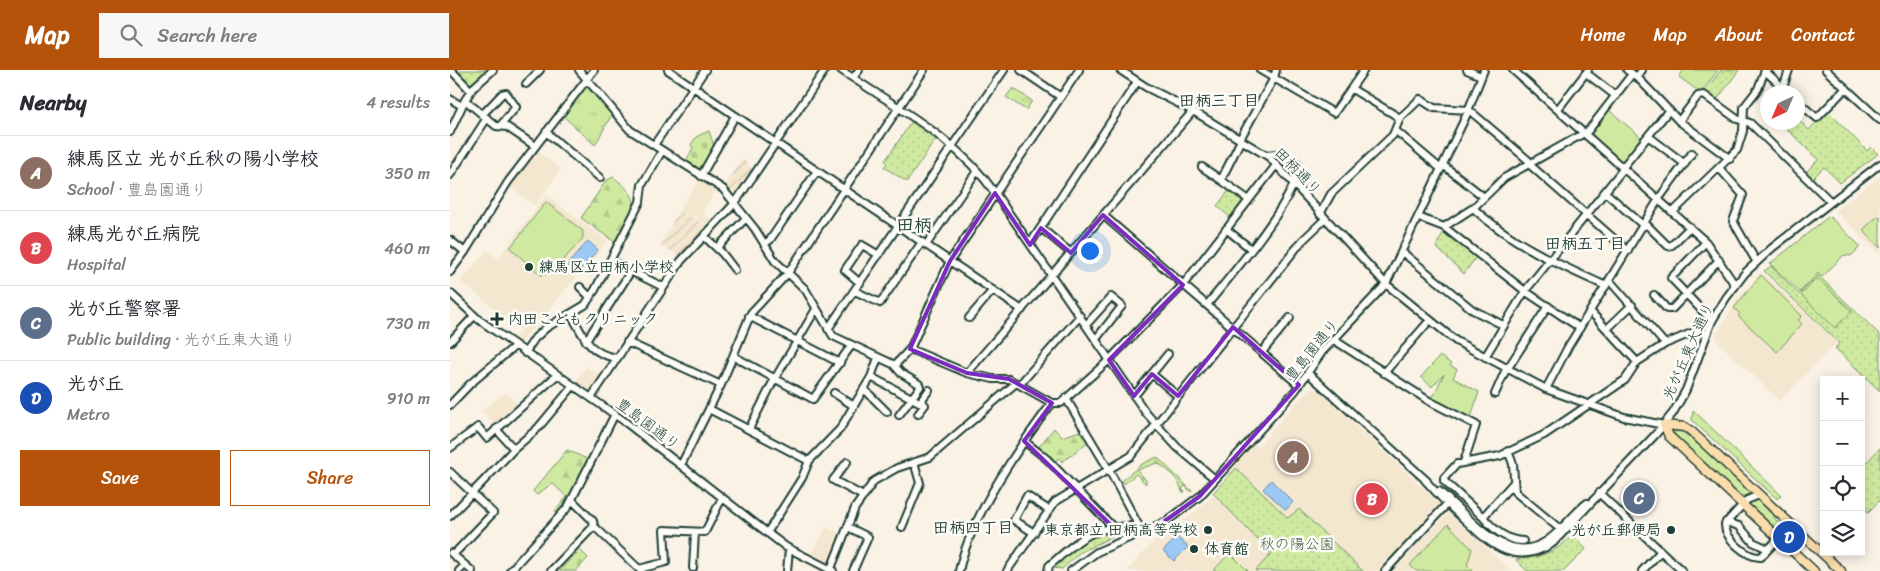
<!DOCTYPE html>
<meta charset="utf-8">
<style>
:root{--surface:#fff;--page:#f7f7f7;--text:#2b2b33;--muted:#7c7c81;--line:#e1e1e2;--accent:#b45309}
body{margin:0;font-family:Sriracha,"Klee One",sans-serif;background:var(--page);color:var(--text)}
.controls{position:absolute;right:15px;bottom:15px;display:grid;overflow:hidden;border-radius:0px;box-shadow:0 2px 12px #0003}
.controls button{width:45px;height:45px;display:grid;place-items:center;padding:0;border:0;border-bottom:1px solid var(--line);background:var(--surface);color:var(--text);font:25px sans-serif}
.compass{position:absolute;left:1310px;top:15px;width:45px;height:45px;border-radius:50%;background:var(--surface);box-shadow:0 2px 12px #0003;rotate:224deg}
.you{position:absolute;left:639px;top:180px;width:18px;height:18px;margin:-12px;border:4px solid #fff;border-radius:50%;background:#1a73e8;box-shadow:0 0 0 8px #1a73e833}
.badge{display:grid;place-items:center;width:32px;height:32px;border-radius:50%;background:var(--accent);color:#fff;font-size:16px;font-weight:700}
.pin{position:absolute;translate:-50% -50%;border:2px solid #fff;box-shadow:0 1px 5px #0006}
.list{margin:0;padding:0;list-style:none}
h2{display:flex;justify-content:space-between;align-items:center;height:65px;margin:0;padding:0 20px;font-size:21px}
h2 small{font-size:16px;font-weight:400;color:var(--muted)}
.list li{display:grid;grid-template-columns:32px 1fr auto;gap:15px;align-items:center;box-sizing:border-box;height:75px;padding:0 20px;border-top:1px solid var(--line)}
.list b{display:block;font-size:19px;white-space:nowrap}
.list p{margin:0;font-size:16px;white-space:nowrap;color:var(--muted)}
.list em{font-size:16px;font-style:normal;color:var(--muted)}
.actions{display:flex;gap:10px;padding:15px 20px}
.actions a{flex:1;padding:11px 0;border:1px solid var(--accent);border-radius:0px;text-align:center;font-size:18px;color:var(--accent)}
.actions .main{background:var(--accent);color:#fff}
.icon{flex:none;width:28px;height:28px;fill:none;stroke:currentColor;stroke-width:2;stroke-linecap:round;stroke-linejoin:round}
.map{position:relative;flex:none;width:1430px;height:501px;overflow:hidden}
header{display:flex;align-items:center;gap:30px;box-sizing:border-box;height:70px;padding:0 25px;background:var(--accent);color:#fff}
header strong{font-size:24px}
nav{display:flex;gap:28px;margin-inline-start:auto;font-size:18px}
.search{width:350px;height:45px;background:var(--page);display:flex;align-items:center;gap:12px;box-sizing:border-box;padding:0 18px;border-radius:0px;color:var(--muted);font-size:19px}
main{display:flex}
aside{flex:1;background:var(--surface)}
.map>svg:first-child{display:block}
.built{fill:#f4e7cf}
.industrial{fill:url(#industrial-furrows)}
.grass{fill:url(#grass-tufts);stroke:#77946a}
.forest{fill:url(#forest-firs);stroke:#77946a}
.cemetery{fill:url(#cemetery-stones);stroke:#77946a}
.park{fill:url(#park-dots);stroke:#77946a}
.garden{fill:#cfeaa0;stroke:#77946a}
.water{fill:#9bc8f5;stroke:#6990a8}
.lines{fill:none;stroke-linecap:round;stroke-linejoin:round}
.minor-casing{stroke:#1f3d34;stroke-width:10}
.major-casing{stroke:#1f3d34;stroke-width:11}
.minor{stroke:#fdfcf7;stroke-width:6}
.major{stroke:#fbddab;stroke-width:8}
.marked{fill:none;stroke:#7b2cbf;stroke-width:4;stroke-linejoin:round}
.poi-dot{fill:#1f3d34;stroke:#fdfcf7;stroke-width:2}
.labels{text-anchor:middle;dominant-baseline:central;stroke-width:5;stroke-linejoin:round;paint-order:stroke}
.street-label{font-size:15px;fill:#1f3d34;stroke:#fdfcf7}
.poi-label{font-size:15px;font-weight:bold;fill:#1f3d34;stroke:#fdfcf7;text-anchor:start}
.park-label{font-size:15px;fill:#42604a;stroke:#fdfcf7}
.neighbourhood-label{font-size:16px;font-weight:bold;fill:#1f3d34;stroke:#fdfcf7}
.quarter-label{font-size:18px;font-weight:bold;fill:#1f3d34;stroke:#fdfcf7}
</style>
<header>
<strong>Map</strong>
<div class="search"><svg class="icon" aria-label="search" viewBox="0 0 24 24"><circle cx="10" cy="10" r="6"/><path d="M15 15l6 6"/></svg>Search here</div>
<nav><a>Home</a><a>Map</a><a>About</a><a>Contact</a></nav>
</header>
<main>
<aside>
<h2>Nearby<small>4 results</small></h2>
<ul class="list">
<li><span class="badge" style="background:#8d6e63">A</span><div><b>練馬区立 光が丘秋の陽小学校</b><p>School · 豊島園通り</p></div><em>350 m</em></li>
<li><span class="badge" style="background:#e0444e">B</span><div><b>練馬光が丘病院</b><p>Hospital</p></div><em>460 m</em></li>
<li><span class="badge" style="background:#5c6f8a">C</span><div><b>光が丘警察署</b><p>Public building · 光が丘東大通り</p></div><em>730 m</em></li>
<li><span class="badge" style="background:#1a4fb4">D</span><div><b>光が丘</b><p>Metro</p></div><em>910 m</em></li>
</ul>
<div class="actions"><a class="main">Save</a><a>Share</a></div>
</aside>
<div class="map">
<svg width="1430" height="501" viewBox="0 0 1430 501">
<defs>
<pattern id="industrial-furrows" width="10" height="10" patternUnits="userSpaceOnUse" patternTransform="scale(1.25)"><rect width="10" height="10" fill="#f4e7cf"/><path d="M-1 1l2-2M0 10L10 0M9 11l2-2" fill="none" stroke="#d1c7b2"/></pattern>
<pattern id="grass-tufts" width="24" height="20" patternUnits="userSpaceOnUse" patternTransform="scale(1.25)"><rect width="24" height="20" fill="#cfeaa0"/><path d="M3 7l-1-3M5 7V3M7 7l1-3M15 17l-1-3M17 17v-4M19 17l1-3" fill="none" stroke="#b1ca8a"/></pattern>
<pattern id="forest-firs" width="22" height="20" patternUnits="userSpaceOnUse" patternTransform="scale(1.25)"><rect width="22" height="20" fill="#cfeaa0"/><path d="M5 1l3.5 6h-7zM16 11l3.5 6h-7z" fill="#b1ca8a"/></pattern>
<pattern id="cemetery-stones" width="16" height="16" patternUnits="userSpaceOnUse" patternTransform="scale(1.25)"><rect width="16" height="16" fill="#cfeaa0"/><path d="M2 7V4a2 2 0 0 1 4 0v3zM10 15v-3a2 2 0 0 1 4 0v3z" fill="#b1ca8a"/></pattern>
<pattern id="park-dots" width="8" height="8" patternUnits="userSpaceOnUse" patternTransform="scale(1.25)"><rect width="8" height="8" fill="#cfeaa0"/><path d="M2 2h.1M6 6h.1" fill="none" stroke="#b1ca8a" stroke-width="1.8" stroke-linecap="round"/></pattern>
</defs>
<rect width="100%" height="100%" fill="#f9f2e5"/>
<filter id="ink" filterUnits="userSpaceOnUse"><feTurbulence type="fractalNoise" baseFrequency=".02" numOctaves="2"/><feDisplacementMap in="SourceGraphic" scale="10" xChannelSelector="R" yChannelSelector="G"/><feConvolveMatrix kernelMatrix="1 2 1 2 8 2 1 2 1" color-interpolation-filters="sRGB"/></filter>
<g filter="url(#ink)">
<path class="built" d="M87 81 111 99 85 136 60 117Z
M1430 106V184L1385 141Z
M250 109 267 119 252 143 265 151 259 156 229 139Z
M96 125 158 171 69 274 63 270 71 261 11 211 37 180 48 189Z
M1311 202 1387 272 1330 331 1267 271 1266 264 1289 227Z
M137 297 152 307 142 325 124 313Z
M859 319H867L992 436 932 501H913L849 439 839 449 786 398 784 393 803 372 808 376Z
M56 322 69 336 48 356 32 341Z
M764 425 821 485 806 501H676L712 464 739 447Z
M998 443 1061 501H943Z
M376 457 393 465 380 495 361 484Z"/>
<path class="industrial" d="M293 89 304 101 286 127H284L274 117Z
M229 140 259 157 231 186 210 176Z"/>
<path class="grass" d="M136 16H138L162 44 145 75 112 45Z
M563 18 582 31 576 40 556 27Z"/>
<path class="forest" d="M163 107C197 132 183 141 166 173L131 148 156 111Z
M1243 340 1331 425 1327 429 1242 350Z
M604 358 612 367 633 360 639 371 612 392 609 388 605 391 602 388 600 390 587 379Z
M117 380 137 389 138 393 121 427 107 442 105 441 117 427 102 413 87 425 83 421Z
M707 387 742 421 741 422 735 416 732 419 735 422H732C730 410 718 399 707 393L687 400 696 410V414L686 404 674 414 671 411 692 394Z
M130 480 138 488 126 501H109Z"/>
<path class="cemetery" d="M259 61 264 76 252 99 248 101 235 93 243 78 241 75 246 67Z"/>
<path class="park" d="M12 0H35L38 2 21 16 8 4Z
M1271 0H1289L1266 31 1255 24V21Z
M1377 40 1417 81 1421 77 1428 84 1390 113 1374 97 1362 109 1355 103 1368 90 1336 58 1342 53 1348 52V49L1359 60Z
M462 51 487 67 457 112 434 97 437 93 435 91Z
M780 119 793 128V132L781 148 767 136Z
M994 161 1026 187 1014 204 986 177Z
M1321 196 1349 224 1368 205 1430 265V321L1385 278 1389 274 1386 270 1314 201Z
M1430 378V430L1418 442 1411 435V398Z
M786 398 838 448 849 439 913 501H805L821 484 763 423Z
M662 460 671 462 629 483 612 499 603 498C612 481 644 465 662 460Z
M1122 466 1136 479 1114 501H1077L1067 491 1066 489C1089 488 1105 483 1122 466Z"/>
<path class="garden" d="M1234 0H1268L1251 23 1229 7Z
M1159 40 1192 68 1173 92 1140 66Z
M96 132 133 161V168L102 203 91 205 60 178Z
M1379 146 1409 175V178L1401 186 1394 185 1372 207 1368 203 1350 222 1320 194Z
M1430 146V178L1413 160 1423 150Z
M1311 205 1352 246 1348 250 1352 254 1327 282 1288 246 1290 244 1284 238Z
M1367 208 1402 241 1385 258 1351 225Z
M990 286 1001 294 1000 296 1007 299 1003 308 1029 322 1020 350 981 331 994 304 982 317 971 307Z
M1227 360C1241 362 1328 445 1331 458L1326 461 1224 364Z
M998 454 1022 479 1017 495 1023 501H966L960 495Z
M780 483 798 501H763Z"/>
<path class="water" d="M138 171 148 180 127 203 117 195Z
M821 410 843 432 836 440 813 419Z
M727 467 738 477 724 491 713 481Z"/>
<g class="lines">
<defs>
<path id="minor" d="M1 0 21 21
M129 0 180 60 273 119 305 159 325 191 355 219 383 266 445 295 460 279 500 191 629 0
M218 0 572 240
M391 0C445 37 507 68 545 123L696 343 727 377 765 409
M571 0 611 27
M670 0 696 17 743 41 819 87 936 214 1006 271 1096 319 1174 347 1214 355
M810 0 884 43 914 0
M1017 0 1031 6
M1063 0 1256 172 1285 215
M1177 0 1187 7 1229 51 1280 89
M1376 0 1430 50
M1315 1 1338 22
M1136 3 1166 26
M1187 7 1192 0
M403 8 409 0
M76 14 90 0
M1333 18 1339 0
M902 19 950 48
M0 29 12 36
M15 30 46 56 57 57 85 76
M1348 32 1367 48 1396 18
M1108 39 1138 0
M32 45 52 24 56 23 66 37 50 56
M1229 51 1248 26 1254 25 1287 49 1300 53 1381 132
M945 60 991 99
M0 62 15 30 23 18 43 0
M96 62 150 108
M1198 66 1235 94
M790 69 824 8 826 0
M791 70 771 110 799 130
M204 75 255 0
M993 95 1034 127
M752 97 771 110
M1173 97 1219 40
M1270 99 1293 125 1283 151 1306 191
M0 105 37 48
M251 106 285 46
M1155 122 1194 156
M1023 138C1061 173 1109 195 1156 216
M1223 142 1287 80 1293 61 1294 37 1308 19 1315 0
M870 144 881 124 943 65 950 48 970 29 984 38 1019 40 1078 90 1080 95 1178 181
M653 145 849 315
M968 147 994 157 1075 221 1130 258
M1195 153 1218 176 1222 175 1240 157
M994 157 1023 138 1054 108 1138 61 1182 4
M591 158 621 183
M776 159 801 179
M254 166 272 183 285 200
M0 170 15 182
M1256 172 1221 208 1262 251
M314 174 320 170 367 101
M580 174 687 12
M476 175 527 101
M267 178 296 148
M952 182 1023 240 1053 255
M161 191 213 217
M0 202 15 182 58 112 144 0
M1159 210 1215 274
M410 213 395 200 412 175 429 185
M130 217 140 227
M405 221 430 233 472 172
M0 223 28 249 174 351 315 461 336 477 383 501
M1204 225 1217 239H1222L1269 190
M757 235C776 211 855 121 847 93L826 84 816 85
M1140 241 1187 292
M121 244C134 267 138 283 166 288
M299 246 390 293
M519 248 543 220
M636 255 661 227 672 236 646 269
M378 259 554 0
M1157 259 1182 235
M884 270 979 331 1026 355 1014 392
M136 271 181 201
M0 272 24 246
M177 272 271 315
M460 279 517 303 543 309H559L602 333H611L657 292 733 215 827 94
M812 282 840 248
M75 283 85 268 96 258 135 235 145 220 190 132 192 115 212 81
M283 286 363 329 401 276
M1035 287 1075 221 1174 98
M444 295 451 303 469 314 470 317 449 345
M1058 298 1098 236
M517 303 743 41
M858 303 977 411
M934 303 980 250
M702 304 728 326
M421 307 475 335 468 344
M570 314 630 246
M414 319 437 342
M1096 319 1118 277 1210 127 1242 83
M384 323 404 336
M1045 324 1057 297
M684 326 718 284
M141 328 231 191 285 133 375 0
M617 330 659 400 692 462
M470 332 479 320
M0 335 20 314 65 276
M259 339 359 391
M46 359 64 379
M299 359 323 312 366 239
M574 371 597 389 662 456
M0 378 28 357 37 368 107 305
M1058 381 1063 394 1065 422 1110 459
M397 392 383 410 413 426
M231 395 271 315 301 243 338 203 474 0
M0 402 43 443 3 485
M975 410C988 425 1001 438 1016 451 1042 476 1066 497 1103 473L1205 365 1223 343 1236 320 1262 251 1276 228 1295 203 1322 178 1430 94
M1064 412 1033 447 994 411V408L1007 394 1050 386 1094 365 1175 310 1187 292 1215 274 1246 261 1257 264
M989 421C1018 444 1055 500 1098 470 1113 459 1123 444 1137 433
M1149 423 1232 501
M1309 425 1297 430 1275 454C1274 468 1297 488 1311 487L1329 468 1339 452
M0 446 64 379 88 358 123 316
M1033 447C1043 459 1057 471 1073 471
M1276 452 1289 456 1303 472 1318 479
M144 456 191 501
M398 457 418 467 403 501
M452 457 470 413 464 392
M317 463 352 408 359 391 390 359 421 307 428 288
M584 463 564 450 577 426 599 440
M1 483 22 501
M243 498 245 462
M189 499 216 492 214 460 255 462 272 428
M9 501 15 495
M60 501 118 437 165 344
M101 501 144 456 143 451 122 430
M337 501 339 479
M380 501 405 438 424 411 447 398 480 387 566 313
M509 501C521 445 568 378 602 333
M557 501 605 432 681 386 852 171 875 149
M598 501 599 496C633 466 643 455 690 456
M621 501 647 482 717 451 750 426 845 321 872 282 936 214 1016 46 1034 0
M935 501 997 434
M1192 501 1211 481"/>
<path id="major" d="M1364 501 1219 366 1214 355 1235 357 1241 361 1391 501"/>
</defs>
<use href="#minor" class="minor-casing"/>
<use href="#major" class="major-casing"/>
<use href="#minor" class="minor"/>
<use href="#major" class="major"/>
</g>
</g>
<path class="marked" d="M545 123 580 175 591 158 621 183 653 145 733 215 659 290 684 326 702 304 728 326 783 257 849 315 750 426 709 455 692 462 690 456H662L574 371 602 333 559 309 517 303 460 279 500 191Z"/>
<g class="poi-dot">
<circle cx="79" cy="197" r="5"/>
<path d="M44.5 241.5h5v5h5v5h-5v5h-5v-5h-5v-5h5z"/>
<circle cx="758" cy="460" r="5"/>
<circle cx="1221" cy="460" r="5"/>
<circle cx="744" cy="479" r="5"/>
</g>
<g class="labels">
<g class="street-label">
<text transform="translate(848 101) rotate(46)">田柄通り</text>
<text transform="translate(862 280) rotate(-51)">豊島園通り</text>
<text transform="translate(1238 281) rotate(-66)">光が丘東大通り</text>
<text transform="translate(198 354) rotate(37)">豊島園通り</text>
</g>
<g class="poi-label">
<text x="89" y="197">練馬区立田柄小学校</text>
<text x="58" y="249">内田こどもクリニック</text>
<text x="748" y="460" text-anchor="end">東京都立 田柄高等学校</text>
<text x="1211" y="460" text-anchor="end">光が丘郵便局</text>
<text x="754" y="479">体育館</text>
</g>
<g class="park-label">
<text x="847" y="474">秋の陽公園</text>
</g>
<g class="neighbourhood-label">
<text x="769" y="30">田柄三丁目</text>
<text x="1135" y="173">田柄五丁目</text>
<text x="523" y="457">田柄四丁目</text>
</g>
<g class="quarter-label">
<text x="464" y="155">田柄</text>
</g>
</g>
</svg>
<div class="controls">
<button>+</button>
<button>−</button>
<button><svg class="icon" aria-label="locate" viewBox="0 0 24 24"><circle cx="12" cy="12" r="6"/><path d="M12 2v4M12 18v4M2 12h4M18 12h4"/></svg></button>
<button><svg class="icon" aria-label="layers" viewBox="0 0 24 24"><path d="M12 4l9 5-9 5-9-5zM3 14l9 5 9-5"/></svg></button>
</div>
<svg class="compass" viewBox="-18 -18 36 36"><path d="M0-13l5 13h-10z" fill="#e53935"/><path d="M0 13l5-13h-10z" fill="#7c7c81"/></svg>
<div class="you"></div>
<div class="pin badge" style="left:843px;top:387px;background:#8d6e63">A</div>
<div class="pin badge" style="left:922px;top:429px;background:#e0444e">B</div>
<div class="pin badge" style="left:1189px;top:428px;background:#5c6f8a">C</div>
<div class="pin badge" style="left:1339px;top:467px;background:#1a4fb4">D</div>
</div>
</main>
